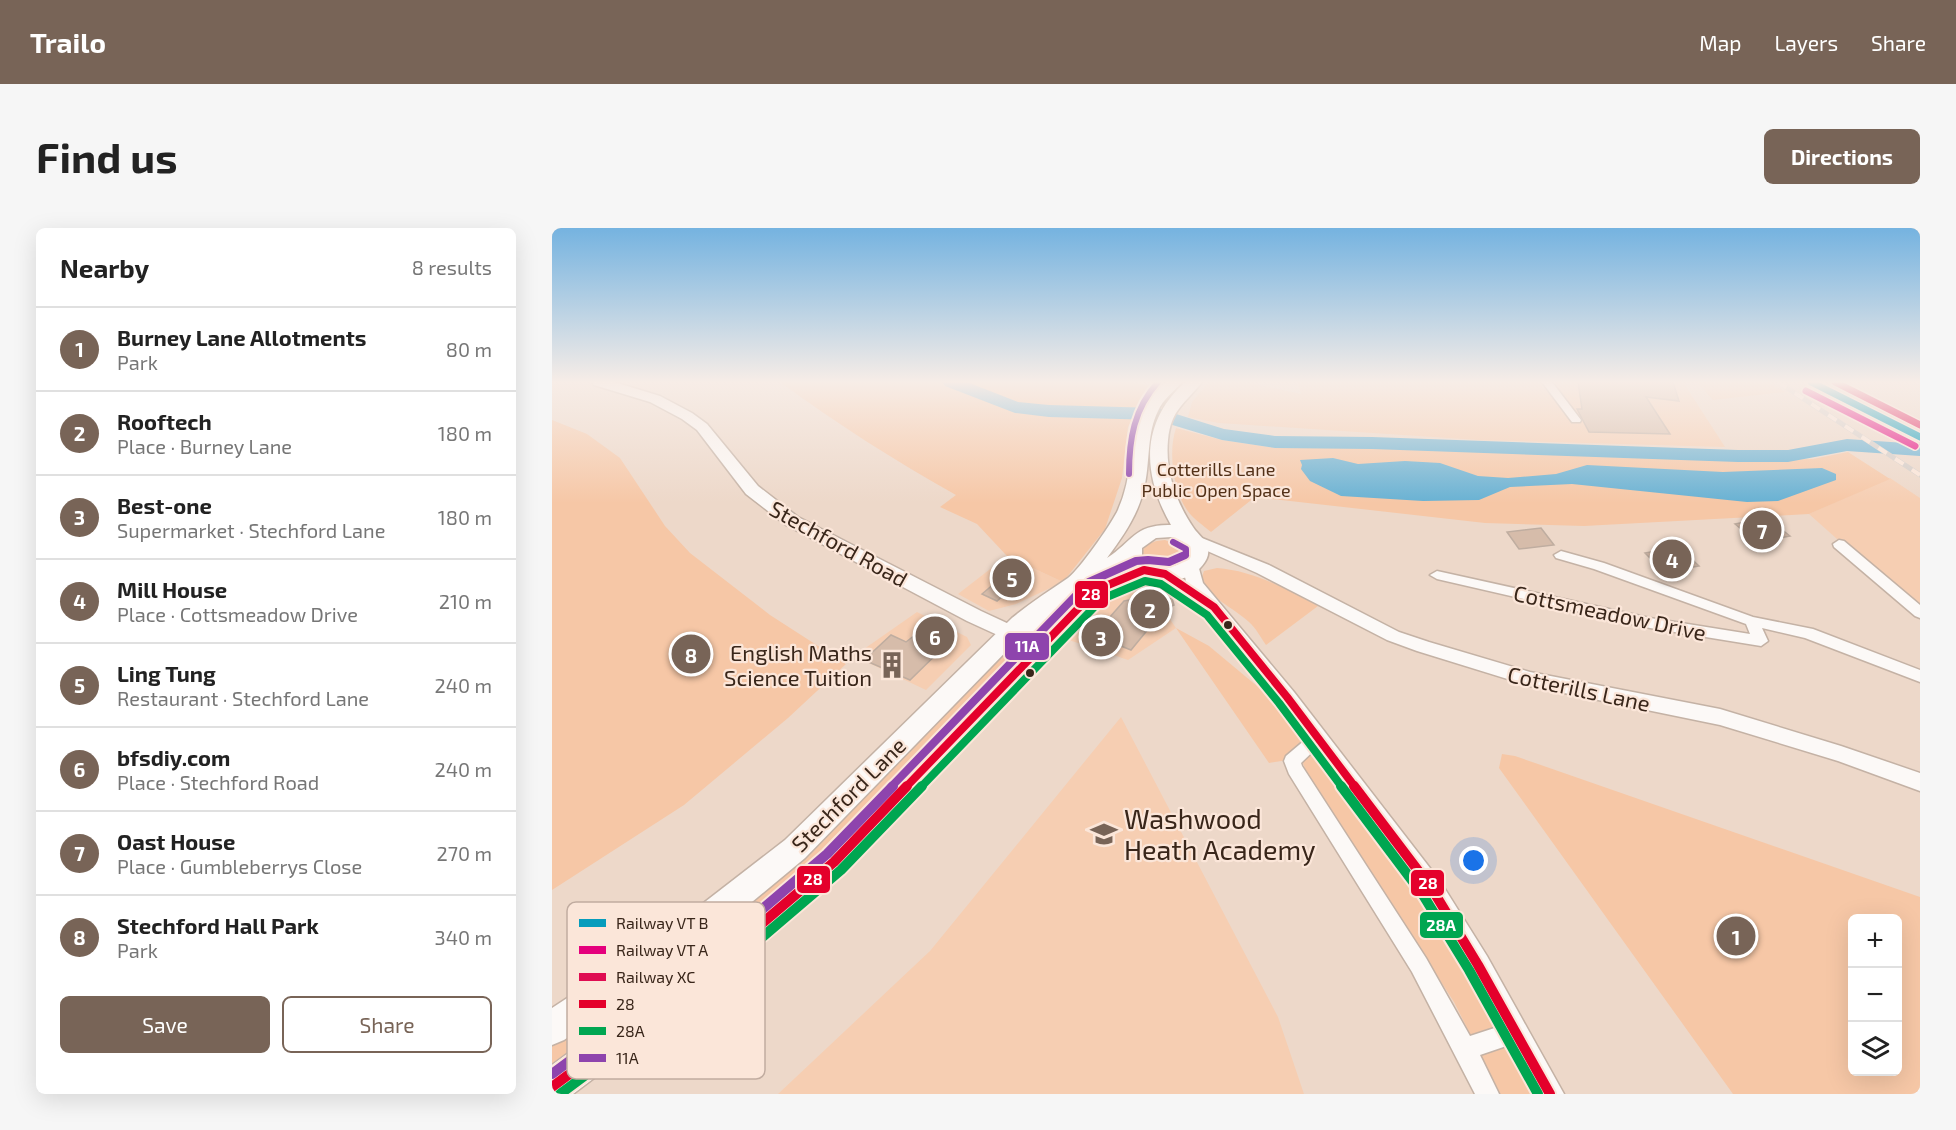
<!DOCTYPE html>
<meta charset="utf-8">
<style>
:root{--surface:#fff;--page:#f6f6f6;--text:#222;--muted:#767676;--line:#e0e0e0;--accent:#786457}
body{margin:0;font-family:"Exo 2",sans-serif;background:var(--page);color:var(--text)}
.controls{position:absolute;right:18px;bottom:18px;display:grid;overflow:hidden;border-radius:9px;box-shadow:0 6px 24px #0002}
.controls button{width:54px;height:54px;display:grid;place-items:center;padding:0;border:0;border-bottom:2px solid var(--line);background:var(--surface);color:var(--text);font:30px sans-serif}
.you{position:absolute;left:922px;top:633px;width:21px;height:21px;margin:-15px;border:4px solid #fff;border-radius:50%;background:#1a73e8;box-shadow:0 0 0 9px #1a73e833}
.badge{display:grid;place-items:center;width:39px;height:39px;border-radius:50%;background:var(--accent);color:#fff;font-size:20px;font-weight:700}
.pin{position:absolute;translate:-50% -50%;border:3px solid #fff;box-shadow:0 2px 6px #0006}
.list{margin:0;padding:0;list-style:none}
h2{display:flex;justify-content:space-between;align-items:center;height:78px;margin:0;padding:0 24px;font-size:26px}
h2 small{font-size:20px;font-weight:400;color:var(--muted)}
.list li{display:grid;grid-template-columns:39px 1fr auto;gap:18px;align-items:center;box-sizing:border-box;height:84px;padding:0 24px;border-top:2px solid var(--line)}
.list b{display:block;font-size:22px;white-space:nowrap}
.list p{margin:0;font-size:20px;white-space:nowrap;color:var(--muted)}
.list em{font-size:20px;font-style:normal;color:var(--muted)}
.actions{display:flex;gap:12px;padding:18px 24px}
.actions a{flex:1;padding:14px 0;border:2px solid var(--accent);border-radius:9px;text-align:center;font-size:21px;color:var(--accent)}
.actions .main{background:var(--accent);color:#fff}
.icon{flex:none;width:33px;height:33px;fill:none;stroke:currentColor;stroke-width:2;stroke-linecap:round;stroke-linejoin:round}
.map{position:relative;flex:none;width:1368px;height:866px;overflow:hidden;border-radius:9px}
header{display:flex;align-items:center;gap:36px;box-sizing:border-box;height:84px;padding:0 30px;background:var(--accent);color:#fff}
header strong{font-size:28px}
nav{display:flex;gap:33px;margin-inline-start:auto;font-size:21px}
.intro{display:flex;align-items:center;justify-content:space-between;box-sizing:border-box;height:144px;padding:0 36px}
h1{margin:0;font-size:42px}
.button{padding:15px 27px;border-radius:9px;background:var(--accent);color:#fff;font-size:21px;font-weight:700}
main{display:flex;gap:36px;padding:0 36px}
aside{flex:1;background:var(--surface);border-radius:9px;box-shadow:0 6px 24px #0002}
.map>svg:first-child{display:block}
.built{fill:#f6ceb2}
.green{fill:#f6c7a6;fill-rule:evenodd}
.water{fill:#68b1d3}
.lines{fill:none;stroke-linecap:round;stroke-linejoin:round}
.river{fill:#68b1d3;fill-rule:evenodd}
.building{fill:#d6bcaa;stroke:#bfada0;stroke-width:1.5}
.minor-casing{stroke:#c4b2a5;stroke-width:3}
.tertiary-casing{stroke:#c4b2a5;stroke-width:3}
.secondary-casing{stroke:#c4b2a5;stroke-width:3}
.primary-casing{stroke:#c4b2a5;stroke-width:3}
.minor{fill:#fcf9f7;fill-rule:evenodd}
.tertiary{fill:#fcf9f7;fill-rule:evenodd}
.secondary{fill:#fcf9f7;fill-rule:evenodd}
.primary{fill:#fcf9f7;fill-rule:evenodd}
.rail-casing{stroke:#d3ccc7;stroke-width:5}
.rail{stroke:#fbe6d9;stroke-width:4;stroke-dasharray:10;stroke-linecap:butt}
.bus-1-far1-casing{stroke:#fbe6d9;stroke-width:12}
.bus-1-casing{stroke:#fbe6d9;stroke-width:14}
.bus-2-far1-casing{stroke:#fbe6d9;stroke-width:12}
.bus-2-casing{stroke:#fbe6d9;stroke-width:14}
.bus-3-far2-casing{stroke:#fbe6d9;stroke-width:10}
.bus-3-far1-casing{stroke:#fbe6d9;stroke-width:12}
.bus-3-casing{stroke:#fbe6d9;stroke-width:14}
.bus-1-far1{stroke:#e4002b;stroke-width:8}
.bus-1{stroke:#e4002b;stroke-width:10}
.bus-2-far1{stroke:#00a651;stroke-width:8}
.bus-2{stroke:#00a651;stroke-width:10}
.bus-3-far2{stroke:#8e44ad;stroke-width:6}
.bus-3-far1{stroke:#8e44ad;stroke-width:8}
.bus-3{stroke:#8e44ad;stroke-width:10}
.rail-1-casing{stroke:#fbe6d9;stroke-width:10}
.rail-2-casing{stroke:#fbe6d9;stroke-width:10}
.rail-3-casing{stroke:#fbe6d9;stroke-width:10}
.rail-1{stroke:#069cbc;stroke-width:7}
.rail-2{stroke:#e5007d;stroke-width:7}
.rail-3{stroke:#df0d52;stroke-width:7}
.bus-dot{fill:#39261a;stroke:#fbe6d9;stroke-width:2}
.labels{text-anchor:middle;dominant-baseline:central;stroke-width:4.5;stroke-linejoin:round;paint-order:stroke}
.far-park-label{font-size:18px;fill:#533118;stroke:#fbe6d9}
.street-label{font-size:22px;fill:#39261a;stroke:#fbe6d9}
.poi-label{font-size:22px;fill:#39261a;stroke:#fbe6d9;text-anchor:end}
.near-poi-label{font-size:27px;fill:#39261a;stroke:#fbe6d9;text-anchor:start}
.key{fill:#fbe6d9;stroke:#c1aca0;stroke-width:1.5}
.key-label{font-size:16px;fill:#39261a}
.line-badge{stroke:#fbe6d9;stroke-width:2}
.badge-label{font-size:16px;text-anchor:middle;font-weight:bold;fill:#fff}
</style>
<header>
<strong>Trailo</strong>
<nav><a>Map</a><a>Layers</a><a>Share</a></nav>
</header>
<div class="intro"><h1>Find us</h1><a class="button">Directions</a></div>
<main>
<aside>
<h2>Nearby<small>8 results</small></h2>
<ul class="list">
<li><span class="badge">1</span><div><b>Burney Lane Allotments</b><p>Park</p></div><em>80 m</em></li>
<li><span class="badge">2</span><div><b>Rooftech</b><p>Place · Burney Lane</p></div><em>180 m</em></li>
<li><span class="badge">3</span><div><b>Best-one</b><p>Supermarket · Stechford Lane</p></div><em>180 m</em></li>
<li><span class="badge">4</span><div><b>Mill House</b><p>Place · Cottsmeadow Drive</p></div><em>210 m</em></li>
<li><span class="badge">5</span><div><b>Ling Tung</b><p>Restaurant · Stechford Lane</p></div><em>240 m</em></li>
<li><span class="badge">6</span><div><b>bfsdiy.com</b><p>Place · Stechford Road</p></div><em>240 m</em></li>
<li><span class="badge">7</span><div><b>Oast House</b><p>Place · Gumbleberrys Close</p></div><em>270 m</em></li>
<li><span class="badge">8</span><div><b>Stechford Hall Park</b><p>Park</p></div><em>340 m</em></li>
</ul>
<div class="actions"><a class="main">Save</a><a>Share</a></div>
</aside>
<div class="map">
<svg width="1368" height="866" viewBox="0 0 1368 866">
<rect width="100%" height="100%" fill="#edd8c9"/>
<path class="built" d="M657 154H694L749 166 746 154H988L992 161 1004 163 1002 154H1131L1173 219 927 212 667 195 636 189 640 174Z
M1145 154H1217L1233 164 1161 172Z
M1338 250 1368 270V385L1257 286Z
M455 328 511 354 464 376 437 383 406 366Z
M588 358 601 367 624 400 576 432 514 411 543 377 564 361Z
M365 384 415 409 419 417 374 462 302 428Z
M569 489 726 789 752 866H226L378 723Z"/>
<path class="green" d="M228 154H580L605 159 590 174 576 199 570 250 553 301 511 354 455 328 425 296 388 279 404 267C343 233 284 195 228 154Z
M0 192 35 206 68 230 113 298 138 325 218 387 294 436 236 490 132 577 0 662Z
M624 200 670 212 724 220 850 219 949 225 1049 226 1202 232 1261 231 1296 224 1338 251 1257 286 1032 298 933 295 703 269 659 304C651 297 641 291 635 282 621 262 616 223 624 200Z
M613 312 629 319 631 325C625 338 614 339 601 338L589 329C591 315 602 313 613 312Z
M665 340C703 343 734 361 766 378L714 417C709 410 704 400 697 394 681 379 657 371 650 349L652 343Z
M624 400 657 418 729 478 806 576 889 701 939 786 980 866H948L902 774 757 551 749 530 717 535Z
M457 416 470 421 278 629 178 714 163 698Z
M950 526 963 528 1368 669V866H1181L947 540ZM1300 690H1346V844H1300Z
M103 760 105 762 0 845V813L78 765Z"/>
<path class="water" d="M781 230 806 236 853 233 888 235 926 248 956 250 1004 246 1035 237 1171 244 1270 240 1284 246V252L1226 273 1195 274 1020 256 958 259 927 272 871 273 789 268 758 253 749 241 750 237 748 232Z"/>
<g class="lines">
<path class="river" d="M390 154H415L466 174 497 177 605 180 672 201 723 208 820 209 1186 222H1236L1295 211 1368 216V228L1295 223 1236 234H1186L820 221 723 220 670 212 604 192 497 189 463 185 393 158Z"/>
</g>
<path class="building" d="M1026 154H1121L1127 173 1094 169 1118 206 1037 204 1025 181H1030Z
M1215 290 1238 308 1205 314 1183 296Z
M989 300 1002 317 967 321 955 304Z
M1127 319 1147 338 1112 344 1093 325Z
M457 343 472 349 445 373 430 366Z
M588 370 592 378 620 370 622 377 591 390 602 394 579 422 559 414 553 420 536 414 572 373Z
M376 397 401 410 358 452 312 432 339 407 354 414Z"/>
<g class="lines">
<defs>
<path id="minor" d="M990 154H1000L1029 192 1028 194H1020Z
M1287 312 1292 313 1368 377V390L1363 388 1282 319 1281 316Z
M1009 323 1052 335 1201 389 1261 401 1368 442V454L1253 410 1210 400 1216 413 1209 418 1098 400 885 351 878 347 885 343 1098 390 1198 406 1194 396 1042 341 1004 330 1002 327Z
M766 504 772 506 774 511 749 535 750 538 874 730 918 808 964 793 972 796 975 804 972 812 928 827 947 866H923L860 744 737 546 732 533 734 528 760 506Z"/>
<path id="tertiary" d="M640 306 717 337 847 404 877 414 978 444 1168 481 1289 518 1368 545V563L1286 533 1168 497 978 458 865 423 835 412 705 345 635 314 632 311 635 308Z
M638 332 646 337 651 355 742 464 888 653 935 728 1012 866H983L872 669 728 474 651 377 644 376 605 346 607 342 613 341 634 353 630 337Z"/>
<path id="secondary" d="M40 154H62L108 168 140 185 155 196 206 258 246 289 429 383 470 402C491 391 523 352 547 358L550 363C545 371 534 374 527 379 510 392 486 422 463 415L415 393 234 297 194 266 145 202 130 191 98 174 42 157Z"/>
<path id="primary" d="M613 154H630C622 164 611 171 606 183 595 205 598 232 593 256 588 284 572 307 555 330 581 313 583 296 619 297 590 246 588 195 633 154H650C633 176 619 181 616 212 613 243 624 274 641 299 646 307 655 312 656 322 658 331 647 343 639 347 621 356 611 350 594 350 585 350 562 363 552 367L293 644 152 767 21 866H0V837L128 743 271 624 536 357 506 376 476 401 253 630 129 733 12 812 0 817V780L105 711 233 612 460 390C478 375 497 363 516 350 528 341 557 299 565 284 588 236 568 195 613 154ZM620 309 631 314 636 322C633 345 602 341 590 329V320L604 310ZM573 337 576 341 538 356Z"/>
</defs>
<use href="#minor" class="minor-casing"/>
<use href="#tertiary" class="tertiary-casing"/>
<use href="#secondary" class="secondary-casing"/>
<use href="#primary" class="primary-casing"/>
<use href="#minor" class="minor"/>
<use href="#tertiary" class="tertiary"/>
<use href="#secondary" class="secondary"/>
<use href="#primary" class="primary"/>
<defs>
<path id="rail" d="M1226 154 1368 247"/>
</defs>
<use href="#rail" class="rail-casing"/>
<use href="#rail" class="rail"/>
<defs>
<path id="bus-1-far1" d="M354 559 544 362 592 342 613 346 662 379 735 469 803 559"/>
<path id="bus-1" d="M802 558 880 661 926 737 998 866
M0 859 140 755 282 634 355 558"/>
<path id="bus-2-far1" d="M369 559 550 371 593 353 609 356 655 387 727 475 790 559"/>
<path id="bus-2" d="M789 558 871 667 917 742 986 866
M8 866 147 763 289 642 370 558"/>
<path id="bus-3-far2" d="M577 246C577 211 582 181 606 154
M621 314 634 321V326L631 328"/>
<path id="bus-3-far1" d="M339 559 537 354 584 333 596 332 617 334 633 327"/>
<path id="bus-3" d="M0 846 133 747 275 626 341 558"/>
</defs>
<use href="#bus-1-far1" class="bus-1-far1-casing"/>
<use href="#bus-1" class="bus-1-casing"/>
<use href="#bus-2-far1" class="bus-2-far1-casing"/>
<use href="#bus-2" class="bus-2-casing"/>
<use href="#bus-3-far2" class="bus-3-far2-casing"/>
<use href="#bus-3-far1" class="bus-3-far1-casing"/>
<use href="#bus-3" class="bus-3-casing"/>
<use href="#bus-1-far1" class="bus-1-far1"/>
<use href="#bus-1" class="bus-1"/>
<use href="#bus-2-far1" class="bus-2-far1"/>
<use href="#bus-2" class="bus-2"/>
<use href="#bus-3-far2" class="bus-3-far2"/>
<use href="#bus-3-far1" class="bus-3-far1"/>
<use href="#bus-3" class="bus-3"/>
<defs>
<path id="rail-1" d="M1259 154 1368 209"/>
<path id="rail-2" d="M1254 163 1363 218"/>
<path id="rail-3" d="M1283 154 1368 197"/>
</defs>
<use href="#rail-1" class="rail-1-casing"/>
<use href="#rail-2" class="rail-2-casing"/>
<use href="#rail-3" class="rail-3-casing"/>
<use href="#rail-1" class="rail-1"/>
<use href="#rail-2" class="rail-2"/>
<use href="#rail-3" class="rail-3"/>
</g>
<linearGradient id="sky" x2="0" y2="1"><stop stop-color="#75b3e0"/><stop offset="0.56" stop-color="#f7ede7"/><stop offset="1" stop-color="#f7ede7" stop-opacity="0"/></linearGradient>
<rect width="1368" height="275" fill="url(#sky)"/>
<defs>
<symbol id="building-bare" viewBox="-9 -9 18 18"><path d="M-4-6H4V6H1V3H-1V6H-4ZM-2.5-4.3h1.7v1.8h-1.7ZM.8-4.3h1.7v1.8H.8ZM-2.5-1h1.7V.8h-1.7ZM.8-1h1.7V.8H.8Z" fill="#786457" stroke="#fbe6d9" stroke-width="2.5" paint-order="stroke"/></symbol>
<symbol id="school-bare" viewBox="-9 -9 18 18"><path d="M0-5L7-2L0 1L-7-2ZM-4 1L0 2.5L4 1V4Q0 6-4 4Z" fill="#786457" stroke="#fbe6d9" stroke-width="2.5" paint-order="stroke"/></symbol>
</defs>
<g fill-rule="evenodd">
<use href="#building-bare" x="321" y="418" width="38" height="38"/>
<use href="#school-bare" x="533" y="587" width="38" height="38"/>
</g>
<g class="bus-dot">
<circle cx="676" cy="397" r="5"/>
<circle cx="478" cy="445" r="5"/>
</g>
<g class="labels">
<g class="far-park-label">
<text x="664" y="241">Cotterills Lane<tspan x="664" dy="21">Public Open Space</tspan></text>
</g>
<g class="street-label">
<text transform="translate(287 315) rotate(29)">Stechford Road</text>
<text transform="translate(1058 384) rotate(12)">Cottsmeadow Drive</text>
<text transform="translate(1027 460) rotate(12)">Cotterills Lane</text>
<text transform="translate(296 566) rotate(-45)">Stechford Lane</text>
</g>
<g class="poi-label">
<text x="320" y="424">English Maths<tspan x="320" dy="25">Science Tuition</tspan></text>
</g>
<g class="near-poi-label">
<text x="572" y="590">Washwood<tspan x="572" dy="31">Heath Academy</tspan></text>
</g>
</g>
<rect x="15" y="674" width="198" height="177" rx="9" class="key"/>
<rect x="27" y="691" width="27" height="8" fill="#069cbc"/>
<rect x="27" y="718" width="27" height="8" fill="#e5007d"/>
<rect x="27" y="745" width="27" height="8" fill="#df0d52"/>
<rect x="27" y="772" width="27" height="8" fill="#e4002b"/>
<rect x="27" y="799" width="27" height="8" fill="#00a651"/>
<rect x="27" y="826" width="27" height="8" fill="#8e44ad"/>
<g class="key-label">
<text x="64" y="701">Railway VT B</text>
<text x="64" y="728">Railway VT A</text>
<text x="64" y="755">Railway XC</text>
<text x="64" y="782">28</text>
<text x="64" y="809">28A</text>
<text x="64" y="836">11A</text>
</g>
<g class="line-badge">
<rect x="522" y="352" width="35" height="29" rx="6" fill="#e4002b"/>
<rect x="452" y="404" width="46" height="29" rx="6" fill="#8e44ad"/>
<rect x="244" y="637" width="35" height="29" rx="6" fill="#e4002b"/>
<rect x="858" y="641" width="35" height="28" rx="6" fill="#e4002b"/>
<rect x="867" y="683" width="45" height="28" rx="6" fill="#00a651"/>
</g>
<g class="badge-label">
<text x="539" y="372">28</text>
<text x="475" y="424">11A</text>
<text x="261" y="657">28</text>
<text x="876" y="661">28</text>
<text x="889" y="703">28A</text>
</g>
</svg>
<div class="controls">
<button>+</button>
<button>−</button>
<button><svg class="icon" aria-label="layers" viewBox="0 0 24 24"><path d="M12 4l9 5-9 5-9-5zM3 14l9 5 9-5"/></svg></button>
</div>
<div class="you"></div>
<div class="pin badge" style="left:1184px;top:708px">1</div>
<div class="pin badge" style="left:598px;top:381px">2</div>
<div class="pin badge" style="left:549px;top:409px">3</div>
<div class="pin badge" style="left:1120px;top:331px">4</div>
<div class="pin badge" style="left:460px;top:350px">5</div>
<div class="pin badge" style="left:383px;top:408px">6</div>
<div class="pin badge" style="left:1210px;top:302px">7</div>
<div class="pin badge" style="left:139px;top:426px">8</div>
</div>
</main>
